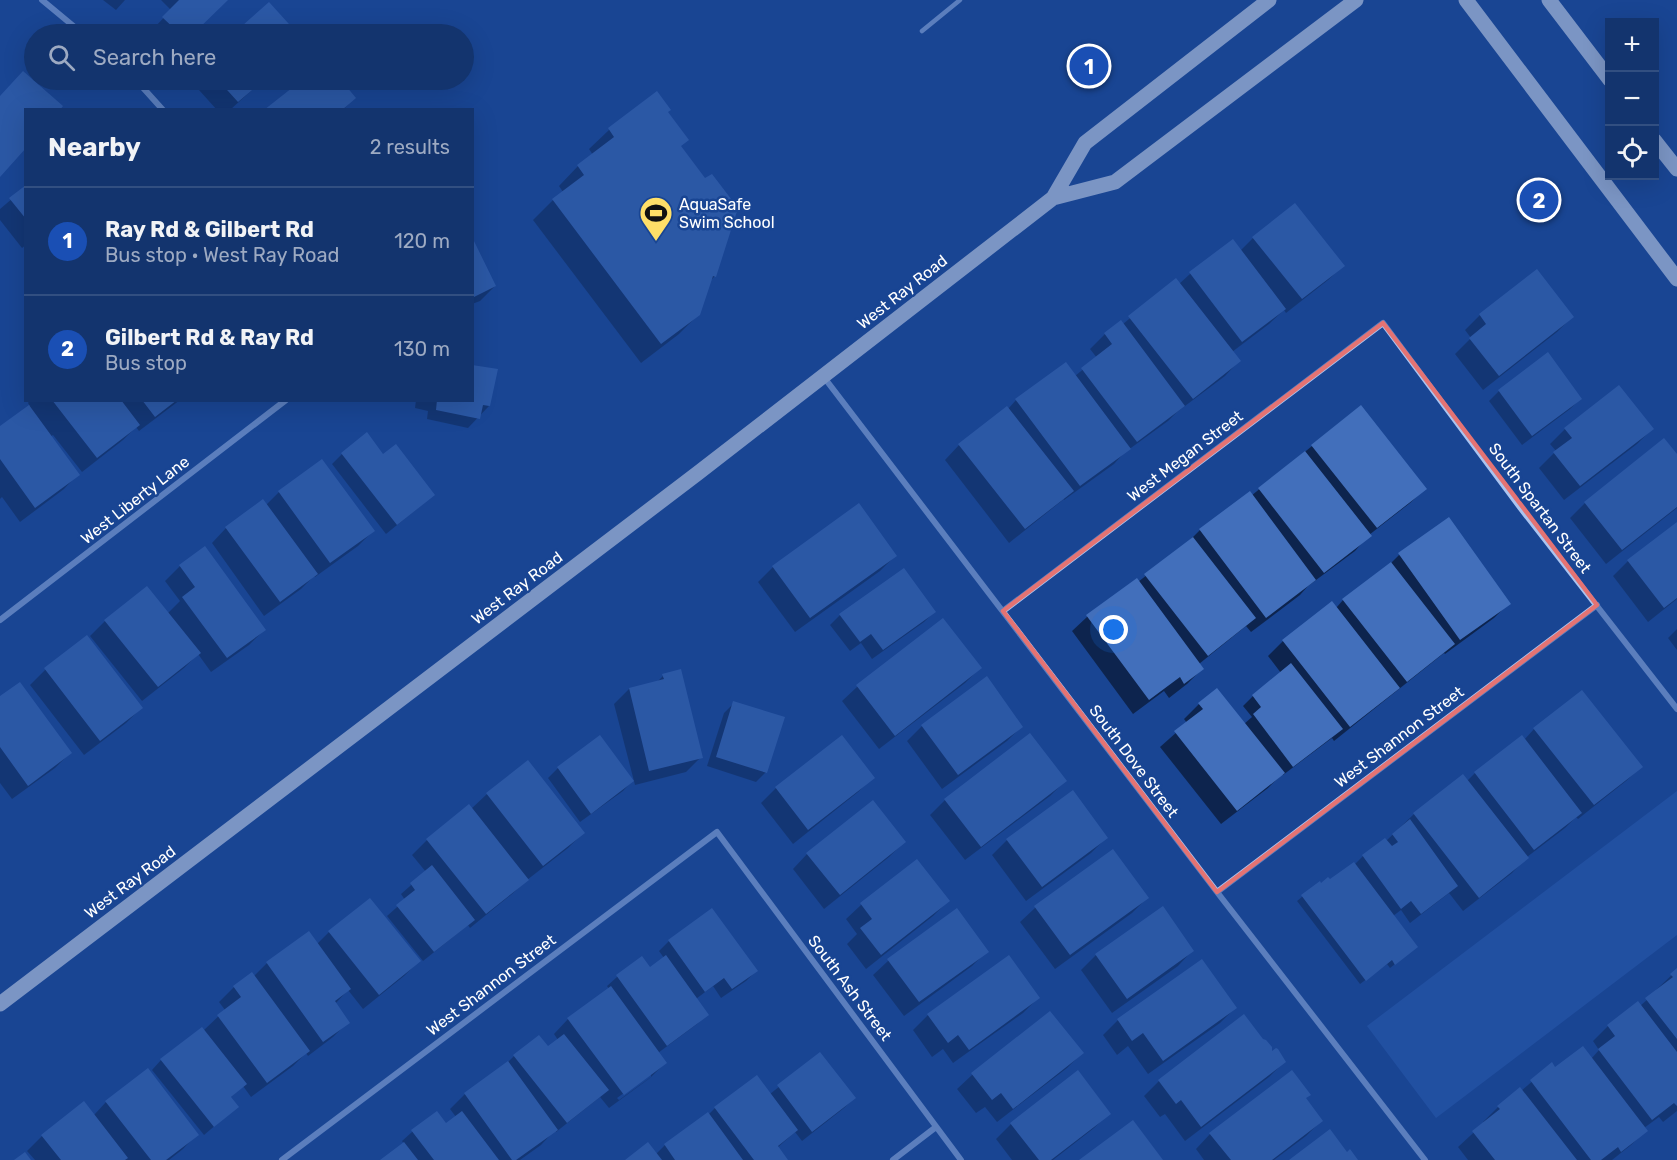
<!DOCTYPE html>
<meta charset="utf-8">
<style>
:root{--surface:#13346e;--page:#203f76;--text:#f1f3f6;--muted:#9daac2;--line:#324f81;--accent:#ffdf68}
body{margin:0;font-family:Rubik,sans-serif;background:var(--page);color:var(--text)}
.controls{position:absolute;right:18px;top:18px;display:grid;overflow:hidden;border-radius:0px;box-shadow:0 6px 24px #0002}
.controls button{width:54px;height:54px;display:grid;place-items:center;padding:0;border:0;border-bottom:2px solid var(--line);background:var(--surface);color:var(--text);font:30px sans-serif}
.you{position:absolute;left:1114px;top:630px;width:21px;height:21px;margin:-15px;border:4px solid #fff;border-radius:50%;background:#1a73e8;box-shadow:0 0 0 9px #1a73e833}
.badge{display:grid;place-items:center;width:39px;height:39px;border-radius:50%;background:var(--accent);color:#fff;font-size:20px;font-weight:700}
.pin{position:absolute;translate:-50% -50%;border:3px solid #fff;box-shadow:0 2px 6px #0006}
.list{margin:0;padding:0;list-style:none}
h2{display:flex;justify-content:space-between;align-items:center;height:78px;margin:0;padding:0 24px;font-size:26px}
h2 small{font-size:20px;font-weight:400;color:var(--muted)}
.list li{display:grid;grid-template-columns:39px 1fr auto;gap:18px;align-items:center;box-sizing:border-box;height:108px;padding:0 24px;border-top:2px solid var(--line)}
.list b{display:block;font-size:22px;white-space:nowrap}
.list p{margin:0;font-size:20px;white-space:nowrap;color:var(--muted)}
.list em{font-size:20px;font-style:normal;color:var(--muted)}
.icon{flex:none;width:33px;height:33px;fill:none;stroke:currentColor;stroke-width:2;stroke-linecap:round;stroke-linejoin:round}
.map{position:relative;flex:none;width:1677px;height:1160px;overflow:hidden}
.search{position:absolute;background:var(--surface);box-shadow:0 6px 24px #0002;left:24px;top:24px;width:450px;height:66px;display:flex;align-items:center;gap:15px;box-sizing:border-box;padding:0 21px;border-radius:33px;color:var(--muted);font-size:22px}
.panel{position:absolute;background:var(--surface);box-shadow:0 6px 24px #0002;left:24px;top:108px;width:450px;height:294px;border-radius:0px}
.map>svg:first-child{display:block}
.green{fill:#2c5eb2}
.shadow{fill:#0007;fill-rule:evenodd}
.building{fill:#426fbb}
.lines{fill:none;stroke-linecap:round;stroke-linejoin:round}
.lane{stroke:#aac4f0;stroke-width:4.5}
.street{stroke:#aac4f0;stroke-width:6}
.primary{stroke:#f2f6ff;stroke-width:15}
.marked{fill:none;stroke:#e47373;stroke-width:4.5;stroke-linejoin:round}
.labels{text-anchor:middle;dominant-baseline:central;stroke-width:5;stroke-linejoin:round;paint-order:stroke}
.poi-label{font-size:16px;fill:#fff;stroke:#194593;text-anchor:start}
.street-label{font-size:16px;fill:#fff;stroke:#194593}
</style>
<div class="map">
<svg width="1677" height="1160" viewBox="0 0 1677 1160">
<rect width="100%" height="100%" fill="#194593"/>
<path class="green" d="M1677 791V935L1436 1118 1367 1026Z"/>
<path class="shadow" d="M103 0H125L116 10Z
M161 0H226L191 34H161L154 28 171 10Z
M269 4 296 34H235Z
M1095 66 1081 76 1078 72 1083 68Z
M190 80H263L230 110H217Z
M305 80H339L354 98 343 110H266Z
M657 93 680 147 715 276 709 282 699 314 679 334 641 363 533 220 553 200 563 192 559 186 578 166 593 155 589 149 609 130Z
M26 187V245L22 248 0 220V209Z
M1528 191 1538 204 1533 208 1524 195Z
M1253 238 1343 266 1328 280 1286 313 1284 310 1269 324 1232 352 1239 361 1225 376 1177 412 1168 421 1124 453 1114 464 1064 500V499L1009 543 945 460 959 445 1008 409 1016 400 1075 376 1097 358 1090 349 1105 334 1121 322 1123 324 1176 280 1179 284 1190 274 1232 241 1240 251Z
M472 241 495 286 480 301 472 304Z
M1480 315 1572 317 1557 332 1483 390 1455 354 1471 338 1465 330Z
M1547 354 1580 399 1570 409 1522 445 1489 401 1499 391Z
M1619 387 1652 429 1637 444 1564 500 1539 468 1556 451 1550 444 1565 429Z
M30 400H180L139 431 136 427 123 440 82 472 53 435 50 437 78 474 64 489 20 522 2 497 0 499V428L30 406 28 403Z
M416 400H472L489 406 468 428 427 419 428 411 415 408Z
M366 435 383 456 433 495 423 504 386 534 332 464 342 454Z
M1312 446 1425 489 1410 503 1369 535 1355 551 1308 586 1300 595 1251 632 1246 626 1199 664 1202 669 1187 684 1169 698 1164 691 1133 714 1072 631 1087 617 1136 580 1138 582 1186 544 1200 530 1251 496Z
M1677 457V508L1606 564 1570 518 1585 503Z
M322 461 373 531 358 546 315 577 314 576 301 589 264 616 212 543 226 528 266 505 279 492Z
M1677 524V599L1648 622 1613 576 1628 561Z
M1399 555 1509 603 1494 618 1445 654 1444 653 1334 741 1332 738 1283 775 1282 774 1268 788 1221 824 1160 747 1187 723 1184 719 1199 704 1244 724 1252 717 1243 706 1253 696 1281 673 1268 656 1283 641 1336 608 1343 600 1389 565Z
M895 556 880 571 795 632 758 582 773 567Z
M180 566 264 630 249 645 211 672 198 654 184 668 142 701 90 636 105 621 167 614 180 601 165 581Z
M934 612 924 622 872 659 861 643 850 651 830 625 840 615Z
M943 620 980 668 965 683 879 749 842 701 857 687Z
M1677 629V650L1668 638Z
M87 638 141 708 126 723 84 755 30 685 45 670Z
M663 676 701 757 686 772 635 785 614 704 629 689 656 683Z
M0 698 70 753 55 768 12 799 0 783Z
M734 703 766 772 756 782 707 766 724 713Z
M922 726H1022L1007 741 942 789 907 741Z
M1534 729 1641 767 1626 781 1578 819 1576 817 1565 828 1527 857 1512 873 1463 911 1449 893 1410 923 1401 910 1393 916 1412 951 1390 968 1387 964 1360 984 1297 901 1319 883 1320 886 1330 881 1354 865 1363 856 1386 841 1414 814 1463 776 1467 781 1475 773 1522 737 1524 740Z
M600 737 632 781 623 791 580 822 548 778 558 768Z
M873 777 858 792 793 844 761 803 776 788Z
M1065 781 1050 796 965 860 930 815 945 800Z
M487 794 583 833 568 848 527 880 512 894 470 928 468 925 423 961 387 916 405 900 401 894 426 872 412 855 427 840 471 809Z
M1106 838 1091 853 1026 901 992 855 1007 840Z
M904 842 889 857 824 909 793 869 807 854Z
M1112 851 1147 898 1132 913 1055 969 1020 922 1035 908Z
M917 861 948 901 933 916 866 969 847 944 857 934 846 919 861 905Z
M956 910 987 951 972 966 904 1016 873 975 888 961Z
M329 932 419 961 404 976 363 1009 348 990 335 1004 348 1022 333 1037 308 1056 306 1053 293 1066 251 1097 243 1086 230 1098 237 1107 204 1135 152 1070 161 1060 203 1031 225 1010 219 1002 234 987 253 977 267 963 309 933 317 944Z
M669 941 756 971 746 981 721 998 713 986 696 999 707 1014 697 1024 658 1053 665 1063 650 1078 609 1108 600 1097 556 1132 555 1130 541 1145 520 1160H383L404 1144 402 1141 412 1132 436 1113 445 1125 456 1117 450 1109 465 1094 504 1066 514 1056 548 1048 558 1040 554 1034 568 1019 609 989 607 986 617 977 642 959 649 970 664 958 659 951ZM651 1073V1077L619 1100 617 1098Z
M1192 951 1178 966 1112 1013 1081 970 1096 955Z
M1202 961 1235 1008 1220 1023 1148 1074 1128 1046 1117 1055 1103 1035 1118 1020Z
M1677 970V1111L1663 1122 1659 1117 1644 1128 1646 1130 1631 1145 1612 1160H1468L1458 1147 1484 1123 1483 1122 1498 1107 1520 1090 1521 1091 1552 1064 1555 1069 1591 1059 1599 1050 1593 1041 1608 1026 1638 1003 1640 1006 1657 991 1656 990Z
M1038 998 1023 1013 953 1063 943 1049 932 1057 913 1030 928 1015Z
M1082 1053 1067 1068 997 1122 985 1107 976 1113 957 1089 972 1075Z
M820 1054 854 1098 844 1108 802 1141 795 1132 777 1148 786 1160H628L656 1154 665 1145 708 1115 715 1108 770 1094Z
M1271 1054 1284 1062 1269 1077 1185 1141 1165 1114 1160 1117 1144 1096 1159 1081Z
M1078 1072 1109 1113 1094 1128 1053 1160H1012L996 1139 1011 1124Z
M1305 1099 1321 1121 1306 1136 1274 1160H1204L1196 1149 1210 1134Z
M106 1102 197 1134 183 1149 169 1160H35L27 1151 42 1136 94 1115Z"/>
<path class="building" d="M179 0H228L193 34H180L162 17Z
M269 2 298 34H233Z
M1096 55 1101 61 1087 73 1082 67Z
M23 71 63 106 60 110H26V148L0 177V96Z
M218 80H264L238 102Z
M302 80H341L356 98 342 110H264Z
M657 91 671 110 668 112 689 140 681 146 705 178 712 174 738 208 716 277 713 276 700 315 661 344 552 199 584 175 577 165 614 137 608 128Z
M26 185V219L9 198Z
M1534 185 1545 200 1538 205 1527 189Z
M1295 203 1345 266 1302 299 1252 237Z
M472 237 496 286 472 298Z
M1233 239 1286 309 1242 342 1189 272Z
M1537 269 1574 317 1499 376 1469 338 1486 324 1479 314Z
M1176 278 1241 361 1193 399 1128 316Z
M1121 320 1185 406 1137 442 1081 368 1112 344 1104 333Z
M1548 352 1582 399 1532 436 1498 390Z
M1066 362 1131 449 1080 486 1015 399Z
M472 365 498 369 490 406 483 405 480 419 436 410 437 400H472Z
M1619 385 1654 429 1580 486 1553 452 1572 438 1564 428Z
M52 400H121L140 425 97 458Z
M142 400H177L155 417Z
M29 405 80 475 35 508 0 459V426Z
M1361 405 1427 489 1377 528 1311 445Z
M1007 406 1074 491 1025 529 958 444Z
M367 432 383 454 396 444 435 495 397 525 341 453Z
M1664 438 1677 454V507L1622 550 1584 502Z
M1305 451 1372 536 1324 573 1258 488Z
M322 459 375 531 330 563 278 491Z
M1250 491 1316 580 1266 618 1199 529Z
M263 499 318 574 280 602 225 527Z
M859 503 897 556 810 618 772 566Z
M1449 517 1511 604 1460 640 1398 553Z
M1677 522V598L1664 608 1627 560Z
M1193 537 1256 618 1208 656 1144 574Z
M205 546 266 630 227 658 182 597 195 587 179 565Z
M1391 562 1455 644 1407 682 1342 599Z
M904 568 936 612 883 650 871 634 860 642 839 614Z
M1137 578 1204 669 1184 684 1180 677 1149 700 1086 615Z
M147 586 201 653 158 687 104 620Z
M1332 601 1400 688 1350 727 1282 640Z
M943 618 982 668 895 736 856 685Z
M87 635 143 708 100 741 44 668Z
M1291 663 1343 729 1293 767 1253 714 1261 707 1252 695Z
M681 669 703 758 649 771 629 688 664 679 662 674Z
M987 676 1023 727 958 775 921 725Z
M20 682 72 753 28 786 0 747V696Z
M1217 688 1285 773 1237 811 1174 731 1203 709 1198 703Z
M1582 690 1643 767 1594 805 1533 728Z
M733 701 785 717 767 773 716 757Z
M1030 733 1067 781 981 847 944 799Z
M600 735 634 781 591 814 557 767Z
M842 735 875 778 808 830 775 787Z
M1522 735 1582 813 1534 850 1474 772Z
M528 760 585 833 543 866 486 793Z
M1463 774 1529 858 1479 898 1413 813Z
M1073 790 1108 838 1042 887 1006 839Z
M873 800 906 842 840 895 806 853Z
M469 804 529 880 486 914 426 839Z
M1410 819 1458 886 1421 914 1411 901 1401 909 1362 855 1385 838 1392 846 1398 842 1392 834Z
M1113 849 1149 898 1070 955 1034 906Z
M917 859 950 901 881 955 860 928 872 919 860 903Z
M1354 862 1418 947 1395 965 1392 960 1366 981 1301 895 1320 881 1321 883 1328 877 1330 879Z
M432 865 475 920 434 952 396 905 415 890 410 883Z
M370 898 421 961 379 995 328 931Z
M1163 906 1194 951 1127 999 1095 954Z
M712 908 758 971 732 989 724 978 705 992 668 940Z
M957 908 989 952 919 1002 887 959Z
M309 931 351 989 335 1001 350 1023 323 1042 266 962Z
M666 955 709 1015 667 1046 616 975 642 956 650 967Z
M1009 955 1040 998 969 1050 958 1035 948 1043 927 1014Z
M1202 959 1237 1008 1163 1061 1143 1033 1132 1041 1117 1019Z
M1677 968V1039L1645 998 1673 977 1670 974Z
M252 972 310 1051 267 1083 217 1015 241 997 233 986Z
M611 986 667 1063 624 1095 567 1018Z
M1638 1001 1677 1052V1106L1674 1103 1652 1120 1598 1049 1615 1036 1607 1025Z
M1050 1011 1084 1053 1013 1109 1001 1093 992 1100 971 1073Z
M1244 1014 1263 1039 1266 1040 1272 1047V1051L1276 1048 1278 1049 1286 1062 1201 1127 1181 1100 1176 1104 1158 1080Z
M202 1027 247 1084 231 1097 239 1107 214 1127 160 1059Z
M564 1034 609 1090 567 1123 513 1055 539 1035 548 1046Z
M1583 1046 1648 1131 1621 1152 1618 1147 1601 1160H1591L1530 1080 1552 1062 1555 1067Z
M820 1052 856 1098 812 1132 777 1085Z
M508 1061 558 1130 516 1160H512L464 1093Z
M148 1068 199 1135 166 1160H151L105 1101Z
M1078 1070 1111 1114 1051 1160H1039L1010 1123Z
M1292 1070 1311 1095 1306 1098 1323 1121 1272 1160H1231L1209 1133Z
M757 1075 798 1130 778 1146 788 1160H754L714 1107Z
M1520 1087 1577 1160H1495L1472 1131 1500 1109 1497 1106Z
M84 1101 128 1158 125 1160H61L41 1135Z
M437 1111 446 1123 462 1111 499 1160H434L411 1130Z
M708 1112 743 1160H675L664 1144Z
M1133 1120 1163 1160H1079Z
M1330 1129 1347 1152 1350 1149 1358 1160H1289Z
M404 1142 418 1160H380Z
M648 1142 662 1160H625Z
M25 1152 31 1160H14Z"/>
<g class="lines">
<path class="lane" d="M922 31 960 0"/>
<path class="street" d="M42 0 83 34
M136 80 163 110
M823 376 1217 892 1425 1160
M1003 611 1383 323 1519 506 1677 709
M0 620 286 400
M1217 892 1597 605
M282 1160 717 832 961 1160
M893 1160 936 1127"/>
<path class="primary" d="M1466 0 1677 279
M1549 0 1610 80
M1654 140 1677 169
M1053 198 1115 182 1356 0
M0 1004 698 473 1053 198 1085 143 1269 0"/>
</g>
<path d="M0 0H1677V1160H0ZM1383 323 1597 605 1217 892 1003 611Z" fill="#194593" fill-opacity=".55" fill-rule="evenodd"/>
<path class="marked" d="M1383 323 1597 605 1217 892 1003 611Z"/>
<defs>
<symbol id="stadium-pin" viewBox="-11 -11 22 30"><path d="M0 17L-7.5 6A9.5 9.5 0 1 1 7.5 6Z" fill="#ffdf68" stroke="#194593"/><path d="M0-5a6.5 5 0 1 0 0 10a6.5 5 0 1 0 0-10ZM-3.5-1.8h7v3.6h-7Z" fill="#111"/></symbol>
</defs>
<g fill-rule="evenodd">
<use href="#stadium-pin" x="637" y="194" width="38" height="52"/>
</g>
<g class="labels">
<g class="poi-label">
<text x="679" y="204">AquaSafe<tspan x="679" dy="18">Swim School</tspan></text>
</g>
<g class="street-label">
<text transform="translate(902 292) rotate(-38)">West Ray Road</text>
<text transform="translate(1185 456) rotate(-37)">West Megan Street</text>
<text transform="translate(135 500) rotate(-38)">West Liberty Lane</text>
<text transform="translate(1540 508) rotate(53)">South Spartan Street</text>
<text transform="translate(517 588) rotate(-37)">West Ray Road</text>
<text transform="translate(1399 737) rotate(-37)">West Shannon Street</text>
<text transform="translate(1134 761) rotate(53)">South Dove Street</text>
<text transform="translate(130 882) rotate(-37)">West Ray Road</text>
<text transform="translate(491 985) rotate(-37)">West Shannon Street</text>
<text transform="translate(850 988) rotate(53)">South Ash Street</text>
</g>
</g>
</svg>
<div class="controls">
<button>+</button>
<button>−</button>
<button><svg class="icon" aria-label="locate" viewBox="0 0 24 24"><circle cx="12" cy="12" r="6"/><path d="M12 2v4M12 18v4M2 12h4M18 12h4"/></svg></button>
</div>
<div class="you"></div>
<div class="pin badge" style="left:1089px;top:66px;background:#1a4fb4">1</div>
<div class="pin badge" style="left:1539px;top:200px;background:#1a4fb4">2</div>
<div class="search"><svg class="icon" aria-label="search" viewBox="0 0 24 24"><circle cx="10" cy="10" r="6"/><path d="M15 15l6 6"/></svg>Search here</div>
<section class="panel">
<h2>Nearby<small>2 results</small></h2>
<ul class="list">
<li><span class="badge" style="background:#1a4fb4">1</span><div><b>Ray Rd &amp; Gilbert Rd</b><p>Bus stop · West Ray Road</p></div><em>120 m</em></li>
<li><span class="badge" style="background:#1a4fb4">2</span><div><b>Gilbert Rd &amp; Ray Rd</b><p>Bus stop</p></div><em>130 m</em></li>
</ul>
</section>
</div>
